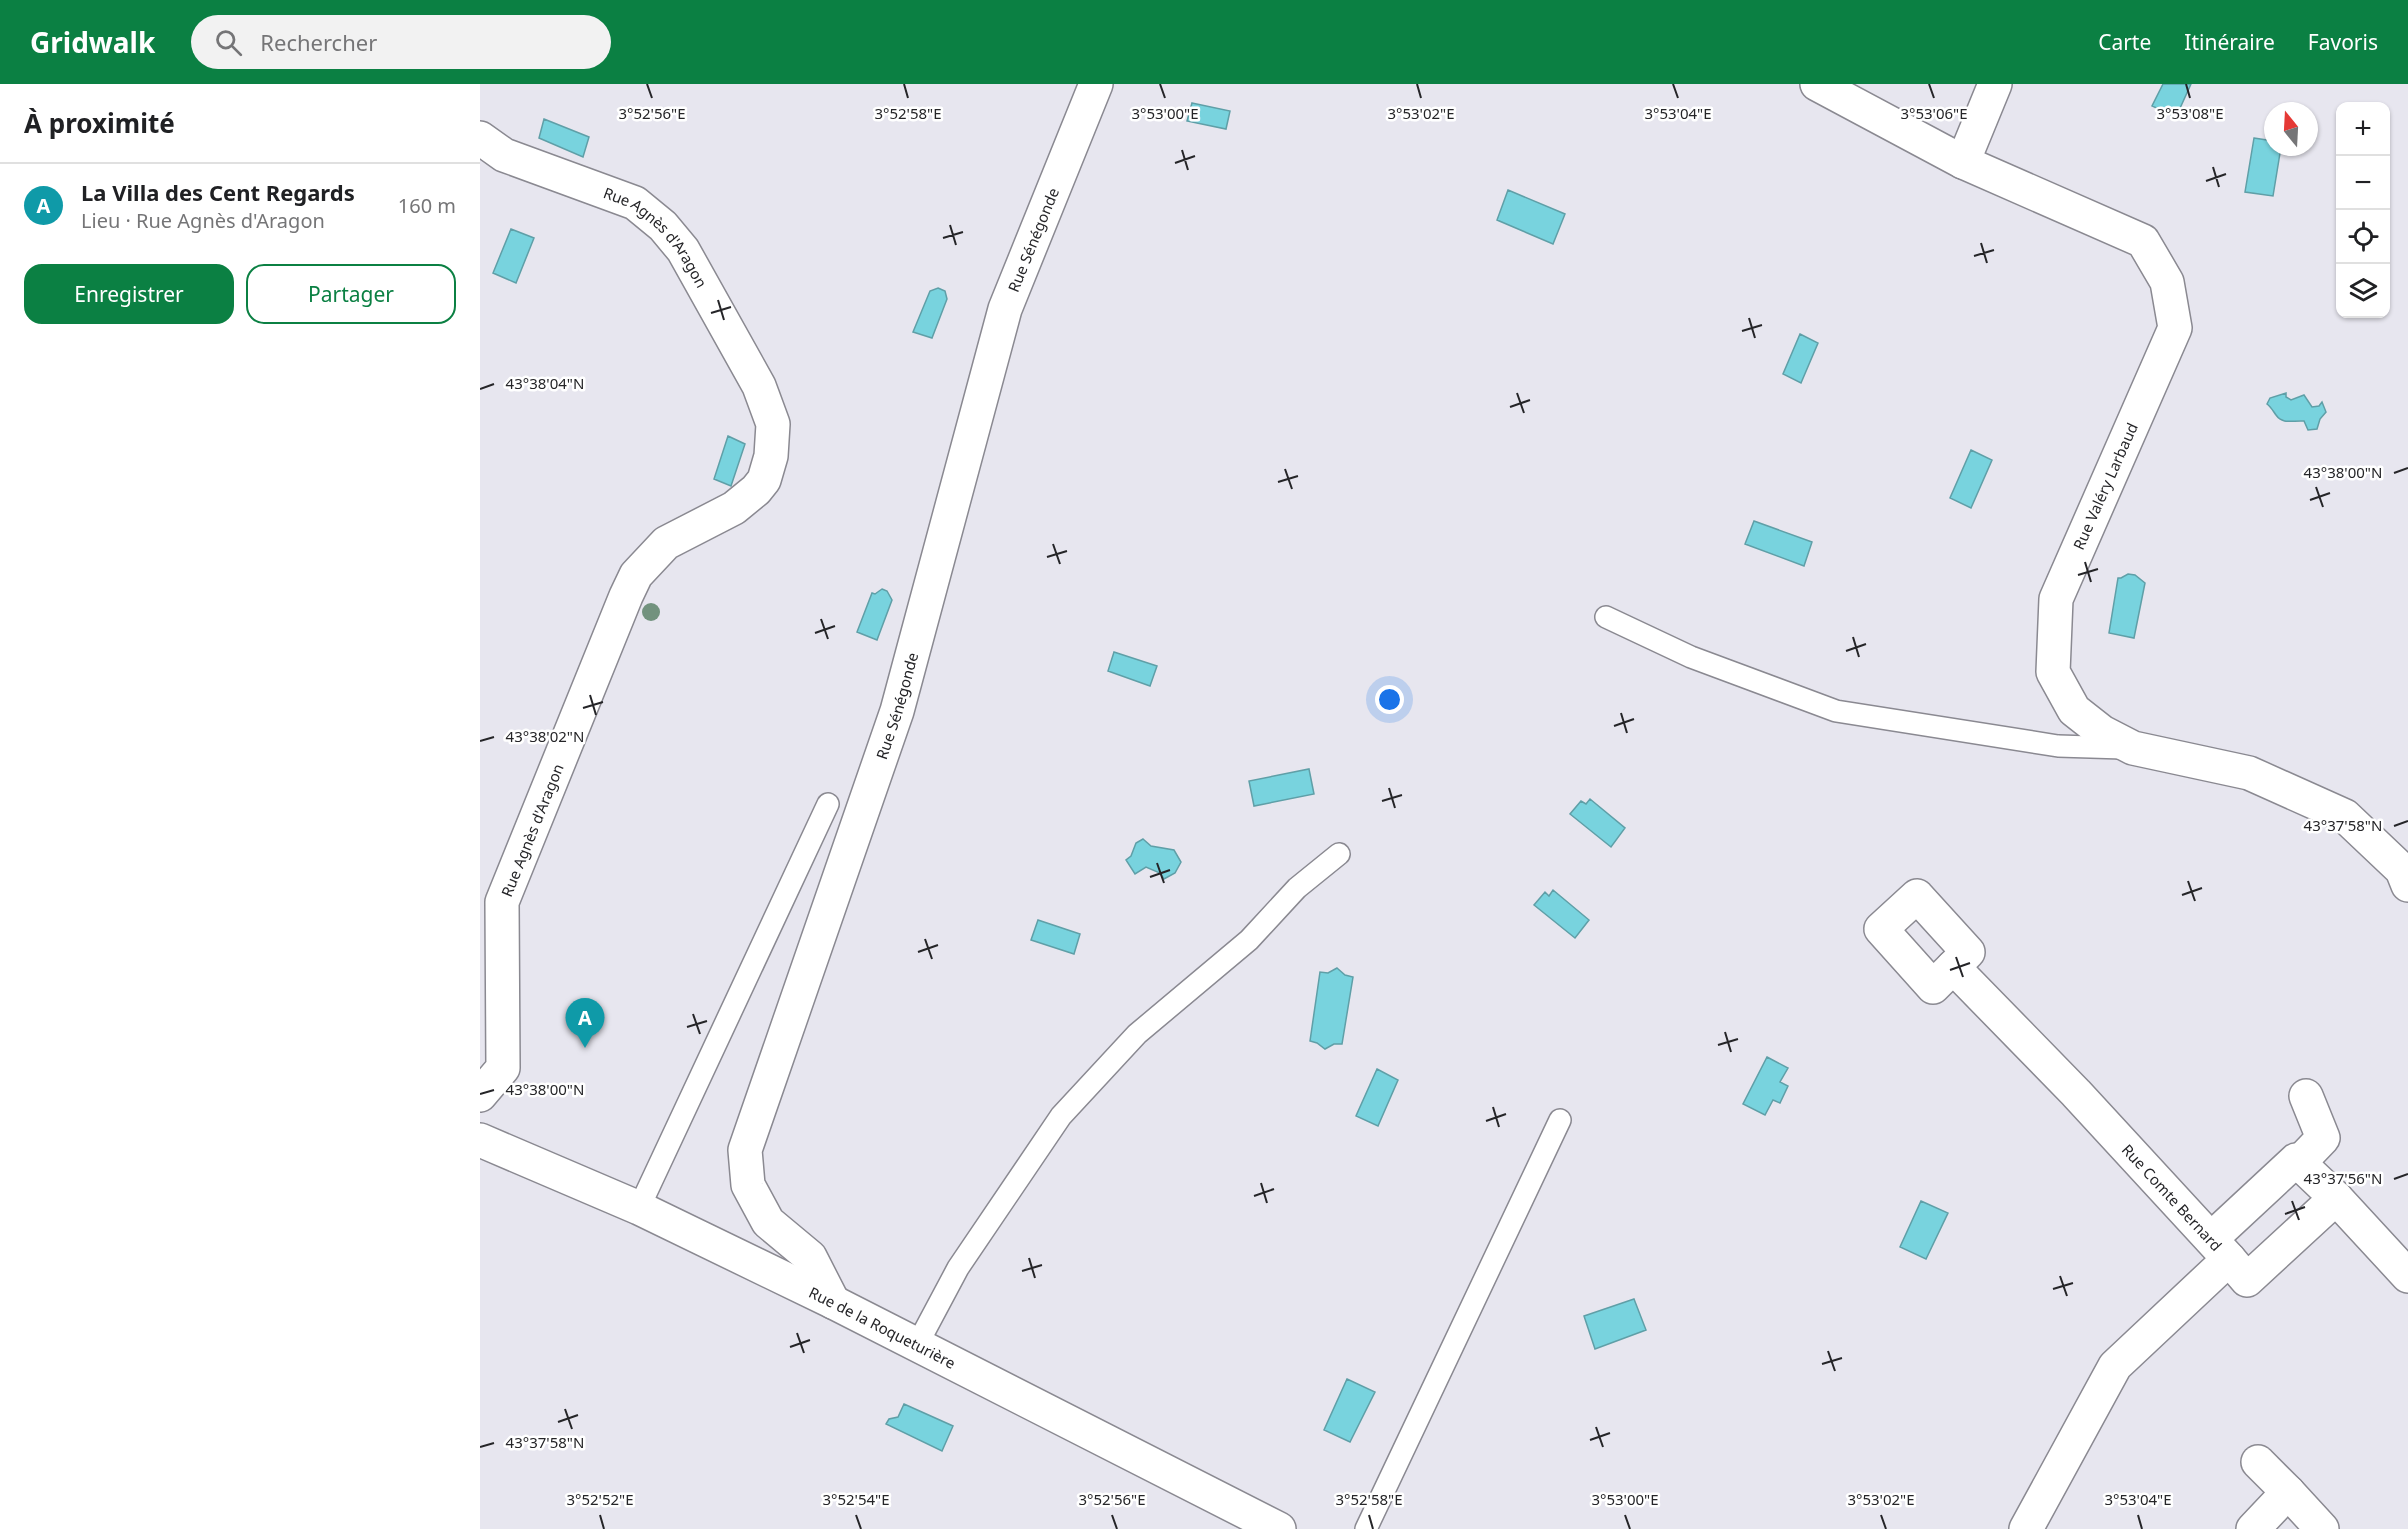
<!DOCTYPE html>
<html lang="fr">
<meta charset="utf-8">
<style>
:root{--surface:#fff;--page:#f2f2f2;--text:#202124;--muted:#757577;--line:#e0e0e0;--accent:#0b8043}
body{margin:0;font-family:"Noto Sans",sans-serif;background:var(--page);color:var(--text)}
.controls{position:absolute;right:18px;top:18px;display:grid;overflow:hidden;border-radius:12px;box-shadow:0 2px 4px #0004}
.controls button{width:54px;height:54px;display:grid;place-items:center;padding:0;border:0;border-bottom:2px solid var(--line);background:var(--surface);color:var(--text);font:30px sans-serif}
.compass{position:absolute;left:1784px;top:18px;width:54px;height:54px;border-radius:50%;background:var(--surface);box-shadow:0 2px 4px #0004;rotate:342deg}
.you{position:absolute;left:910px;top:616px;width:21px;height:21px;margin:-15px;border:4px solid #fff;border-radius:50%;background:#1a73e8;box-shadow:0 0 0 9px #1a73e833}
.badge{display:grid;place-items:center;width:39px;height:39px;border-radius:50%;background:var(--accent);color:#fff;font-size:20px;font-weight:700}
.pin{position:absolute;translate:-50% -50px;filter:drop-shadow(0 2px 3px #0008)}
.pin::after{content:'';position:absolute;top:32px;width:21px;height:18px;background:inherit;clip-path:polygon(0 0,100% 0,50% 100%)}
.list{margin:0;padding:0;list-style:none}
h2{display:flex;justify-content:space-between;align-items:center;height:78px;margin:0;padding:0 24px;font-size:26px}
h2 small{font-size:20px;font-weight:400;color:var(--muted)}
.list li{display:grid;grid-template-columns:39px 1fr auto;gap:18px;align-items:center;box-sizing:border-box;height:84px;padding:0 24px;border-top:2px solid var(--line)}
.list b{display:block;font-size:22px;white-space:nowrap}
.list p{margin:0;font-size:20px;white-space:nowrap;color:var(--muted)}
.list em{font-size:20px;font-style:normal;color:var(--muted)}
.actions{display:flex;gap:12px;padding:18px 24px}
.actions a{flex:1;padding:14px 0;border:2px solid var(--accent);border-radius:18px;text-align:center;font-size:21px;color:var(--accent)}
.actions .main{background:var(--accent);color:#fff}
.icon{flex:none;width:33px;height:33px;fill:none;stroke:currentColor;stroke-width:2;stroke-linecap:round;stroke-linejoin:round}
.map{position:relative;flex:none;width:1928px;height:1445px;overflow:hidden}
header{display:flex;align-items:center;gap:36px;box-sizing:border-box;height:84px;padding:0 30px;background:var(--accent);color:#fff}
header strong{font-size:28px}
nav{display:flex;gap:33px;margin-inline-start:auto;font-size:21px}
.search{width:420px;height:54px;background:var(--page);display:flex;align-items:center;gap:15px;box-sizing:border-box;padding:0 21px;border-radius:33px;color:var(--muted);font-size:22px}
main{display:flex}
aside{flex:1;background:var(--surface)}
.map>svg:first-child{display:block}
.water{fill:#78d3de;stroke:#5f9fa7;stroke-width:1.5}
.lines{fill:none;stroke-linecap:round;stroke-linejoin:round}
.service-casing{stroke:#8a8991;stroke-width:24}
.minor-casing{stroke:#8a8991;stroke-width:36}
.service{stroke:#fff;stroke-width:21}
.minor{stroke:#fff;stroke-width:33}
.tree{fill:#72927e}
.ticks{fill:none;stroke:#252528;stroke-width:2}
.labels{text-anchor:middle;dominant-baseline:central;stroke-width:5;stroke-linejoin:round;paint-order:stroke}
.street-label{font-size:15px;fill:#252528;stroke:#fff}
.ticks-label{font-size:15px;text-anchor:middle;fill:#252528;stroke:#fff;stroke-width:5;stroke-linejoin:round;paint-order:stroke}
</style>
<header>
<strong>Gridwalk</strong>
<div class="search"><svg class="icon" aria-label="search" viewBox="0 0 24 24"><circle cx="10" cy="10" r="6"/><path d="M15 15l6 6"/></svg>Rechercher</div>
<nav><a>Carte</a><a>Itinéraire</a><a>Favoris</a></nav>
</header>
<main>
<aside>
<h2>À proximité<small></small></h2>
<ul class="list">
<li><span class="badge" style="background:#0f9aa8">A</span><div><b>La Villa des Cent Regards</b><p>Lieu · Rue Agnès d'Aragon</p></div><em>160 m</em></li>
</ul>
<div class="actions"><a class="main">Enregistrer</a><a>Partager</a></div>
</aside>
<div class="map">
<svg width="1928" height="1445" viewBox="0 0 1928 1445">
<rect width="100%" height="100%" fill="#e7e6ef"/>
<path class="water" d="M1683 0H1711L1696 33 1672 22Z
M712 19 750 27 746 45 707 37Z
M64 35 109 53 103 73 59 54Z
M1774 54 1793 57V63H1801L1793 112 1765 108Z
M1028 106 1085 130 1073 160 1017 136Z
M31 145 54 154 36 199 13 189Z
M458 204 465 207 467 215 452 254 433 248 450 207Z
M1320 250 1338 259 1321 299 1303 290Z
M1806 309V313L1811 316 1824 311 1832 323 1839 322 1842 318 1846 328 1840 335 1837 345 1828 346 1824 337C1813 336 1803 341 1796 331 1793 327 1791 323 1787 320L1790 314Z
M248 352 265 360 251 402 234 395Z
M1491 366 1512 376 1491 424 1470 414Z
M1274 437 1332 458 1324 482 1265 460Z
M1648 490 1655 491 1665 499 1654 554 1629 549 1638 494H1641Z
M402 505 407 507 412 516 397 556 377 548 392 509 395 510Z
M634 568 677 582 670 602 628 587Z
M829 685 834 710 774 722 769 697Z
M1110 715 1145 744 1131 763 1090 730 1101 717 1106 720Z
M663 755 671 762 694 766 701 778 695 789 684 795 680 789 666 783 655 790 646 776 651 772 656 759Z
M1073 806 1109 836 1095 854 1054 821 1065 808 1069 812Z
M558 836 600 850 594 870 551 856Z
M857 884 865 891 873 893 862 960H854L845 965 837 959 830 957 840 888 848 889Z
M1287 973 1308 984 1300 998 1308 1002 1300 1019 1293 1016 1285 1031 1263 1020Z
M897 985 918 996 898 1042 876 1032Z
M1441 1117 1468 1129 1446 1175 1420 1163Z
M1154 1215 1166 1246 1115 1265 1104 1232Z
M867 1295 895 1308 870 1358 844 1346Z
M424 1320 473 1342 462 1367 406 1340 409 1335 418 1333Z"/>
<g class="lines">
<defs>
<path id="service" d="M1126 533 1211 573 1356 627 1578 662 1643 664
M159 1124 348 720
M437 1261 478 1184 581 1032 657 950 769 856 817 804 859 770
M886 1445 1080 1036"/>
<g id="minor">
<path d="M1337 0 1483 78 1663 157 1687 198 1695 244 1576 515 1573 588 1594 626 1622 648 1653 664 1769 689 1865 732 1922 786 1928 801"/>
<path id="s1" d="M0 54 24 71 155 119 183 142 203 166 279 302 293 340 291 372 284 396 276 406 254 424 186 459 156 491 146 512 22 818 23 984 0 1011"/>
<path d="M1483 78 1515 0"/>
<path d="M1437 812 1488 868 1453 903 1401 845Z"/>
<path id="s2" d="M1473 883 1596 1009 1749 1175 1635 1282 1546 1445"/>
<path id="s3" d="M0 1056 159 1124 353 1218 799 1445"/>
<path d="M1819 1079 1843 1054 1826 1012"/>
<path d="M1856 1114 1928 1192"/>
<path d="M1731 1155 1816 1076 1856 1114 1767 1196 1749 1175"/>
<path id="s4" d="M353 1218 330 1173 288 1138 268 1101 265 1066 417 627 525 225 616 0"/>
<path d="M1778 1378 1808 1408"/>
<path d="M1773 1445 1808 1408 1842 1445"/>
</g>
</defs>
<use href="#service" class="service-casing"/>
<use href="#minor" class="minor-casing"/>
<use href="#service" class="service"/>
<use href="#minor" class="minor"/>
</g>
<circle class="tree" cx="171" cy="528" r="9"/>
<path class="ticks" d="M167 0 172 14M424 0 428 14M680 0 685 14M937 0 941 14M1193 0 1198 14M1449 0 1454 14M1706 0 1710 14M702 66 708 86M695 79 715 72M1733 83 1739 103M1726 97 1746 90M470 141 476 161M463 154 483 148M1501 159 1507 179M1494 172 1514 166M238 216 244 236M231 229 251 223M1269 234 1275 254M1262 247 1282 241M0 305 14 300M1037 309 1044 329M1030 323 1050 316M805 385 812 405M1914 389 1928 384M798 398 818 392M1836 403 1843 423M1830 416 1850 409M573 460 580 480M567 473 587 467M1605 478 1611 498M1598 491 1618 485M341 535 348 555M335 549 355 542M1373 553 1379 573M1366 567 1386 560M110 611 116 631M103 624 123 618M1141 629 1147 649M1134 642 1154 635M0 657 14 653M909 704 915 724M902 717 922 711M1914 742 1928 737M677 779 684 799M670 793 690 786M1708 797 1715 817M1702 811 1722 804M445 855 452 875M438 868 458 861M1476 873 1483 893M1470 886 1490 879M213 930 220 950M207 943 227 937M1245 948 1251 968M1238 961 1258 955M0 1010 14 1006M1013 1023 1019 1043M1006 1037 1026 1030M1914 1095 1928 1090M781 1099 787 1119M774 1112 794 1105M1812 1117 1819 1136M1805 1130 1825 1123M549 1174 555 1194M542 1187 562 1181M1580 1192 1587 1212M1573 1205 1593 1199M317 1249 324 1269M310 1263 330 1256M1348 1267 1355 1287M1342 1280 1362 1274M85 1325 92 1345M78 1338 98 1331M1116 1343 1123 1363M1110 1356 1130 1349M0 1363 14 1359M120 1431 124 1445M376 1431 381 1445M632 1431 637 1445M889 1431 893 1445M1145 1431 1150 1445M1401 1431 1406 1445M1658 1431 1662 1445"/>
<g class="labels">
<g class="street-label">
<text stroke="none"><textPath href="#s4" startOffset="1138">Rue Sénégonde</textPath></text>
<text stroke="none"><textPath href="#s1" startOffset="207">Rue Agnès d'Aragon</textPath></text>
<text transform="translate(1625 402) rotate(-66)">Rue Valéry Larbaud</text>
<text stroke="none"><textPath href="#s4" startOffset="652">Rue Sénégonde</textPath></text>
<text transform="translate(52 746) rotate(-68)">Rue Agnès d'Aragon</text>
<text stroke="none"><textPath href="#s2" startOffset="318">Rue Comte Bernard</textPath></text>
<text stroke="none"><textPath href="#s3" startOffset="444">Rue de la Roqueturière</textPath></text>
</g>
</g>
<g class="ticks-label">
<text x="172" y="35">3°52'56"E</text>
<text x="428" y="35">3°52'58"E</text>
<text x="685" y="35">3°53'00"E</text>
<text x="941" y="35">3°53'02"E</text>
<text x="1198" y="35">3°53'04"E</text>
<text x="1454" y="35">3°53'06"E</text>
<text x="1710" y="35">3°53'08"E</text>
<text x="65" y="305">43°38'04"N</text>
<text x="1863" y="394">43°38'00"N</text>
<text x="65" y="658">43°38'02"N</text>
<text x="1863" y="747">43°37'58"N</text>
<text x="65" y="1011">43°38'00"N</text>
<text x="1863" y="1100">43°37'56"N</text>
<text x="65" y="1364">43°37'58"N</text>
<text x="120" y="1421">3°52'52"E</text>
<text x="376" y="1421">3°52'54"E</text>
<text x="632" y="1421">3°52'56"E</text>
<text x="889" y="1421">3°52'58"E</text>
<text x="1145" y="1421">3°53'00"E</text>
<text x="1401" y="1421">3°53'02"E</text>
<text x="1658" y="1421">3°53'04"E</text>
</g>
</svg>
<div class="controls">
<button>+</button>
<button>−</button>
<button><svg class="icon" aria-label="locate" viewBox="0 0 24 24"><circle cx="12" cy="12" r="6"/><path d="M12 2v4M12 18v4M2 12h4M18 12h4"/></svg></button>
<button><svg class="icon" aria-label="layers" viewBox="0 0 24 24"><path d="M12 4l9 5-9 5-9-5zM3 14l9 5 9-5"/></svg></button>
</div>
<svg class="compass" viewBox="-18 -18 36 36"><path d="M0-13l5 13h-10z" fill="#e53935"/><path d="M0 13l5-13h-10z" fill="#757577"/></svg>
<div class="you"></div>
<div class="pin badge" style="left:105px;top:964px;background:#0f9aa8">A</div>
</div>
</main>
